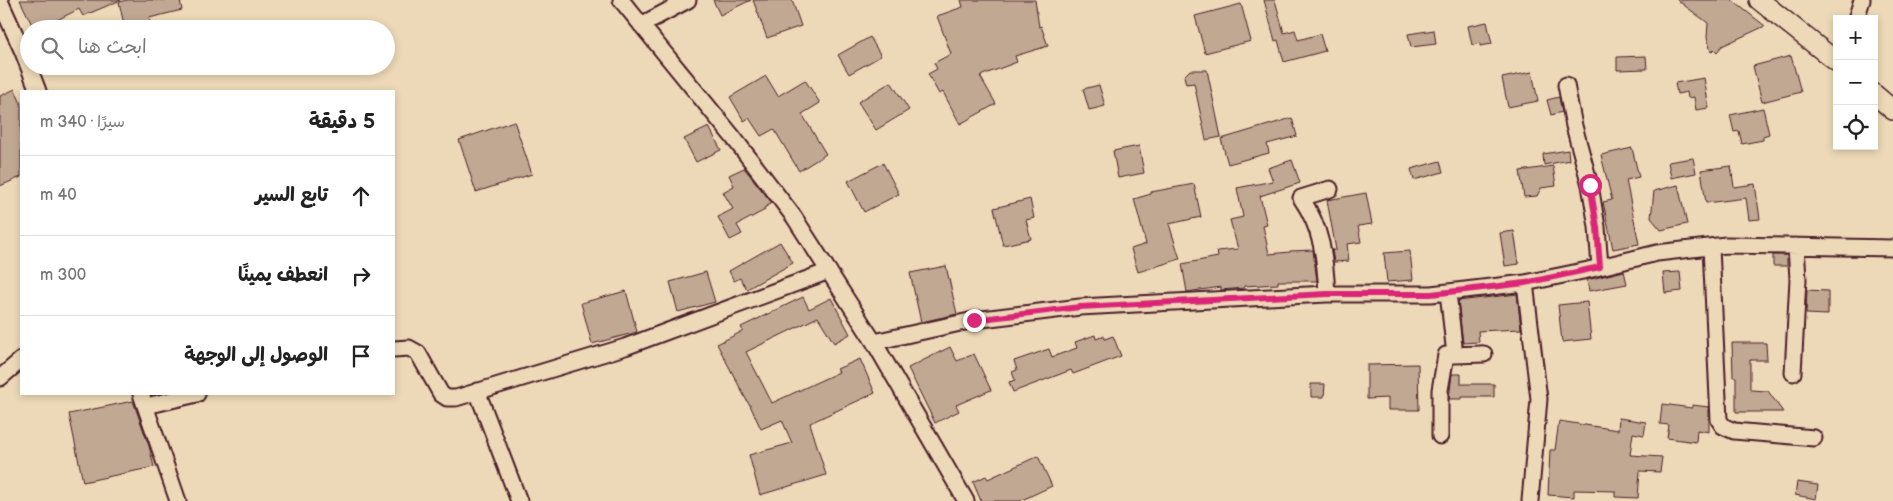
<!DOCTYPE html>
<html lang="ar">
<meta charset="utf-8">
<style>
:root{--surface:#fff;--page:#f2f2f2;--text:#222;--muted:#767676;--line:#e0e0e0}
body{margin:0;font-family:"Balsamiq Sans","Playpen Sans Arabic",sans-serif;background:var(--page);color:var(--text);direction:rtl}
.controls{position:absolute;right:15px;top:15px;display:grid;overflow:hidden;border-radius:0px;box-shadow:0 2px 8px #0003}
.controls button{width:45px;height:45px;display:grid;place-items:center;padding:0;border:0;border-bottom:1px solid var(--line);background:var(--surface);color:var(--text);font:25px sans-serif}
.stop{position:absolute;width:15px;height:15px;margin:-11px;border:4px solid #db2777;border-radius:50%;background:#fff}
.stop.end{background:#db2777;border-color:#fff;box-shadow:0 1px 5px #0008}
.list{margin:0;padding:0;list-style:none}
h2{display:flex;justify-content:space-between;align-items:center;height:65px;margin:0;padding:0 20px;font-size:21px}
h2 small{font-size:16px;font-weight:400;color:var(--muted)}
.list li{display:grid;grid-template-columns:32px 1fr auto;gap:15px;align-items:center;box-sizing:border-box;height:80px;padding:0 20px;border-top:1px solid var(--line)}
.list b{display:block;font-size:19px;white-space:nowrap}
.list em{font-size:16px;font-style:normal;color:var(--muted)}
.icon{flex:none;width:28px;height:28px;fill:none;stroke:currentColor;stroke-width:2;stroke-linecap:round;stroke-linejoin:round}
.map{position:relative;flex:none;width:1893px;height:501px;overflow:hidden;direction:ltr}
.search{position:absolute;background:var(--surface);box-shadow:0 2px 8px #0003;left:20px;top:20px;width:375px;height:55px;display:flex;align-items:center;gap:12px;box-sizing:border-box;padding:0 18px;border-radius:28px;color:var(--muted);font-size:19px}
.panel{position:absolute;background:var(--surface);box-shadow:0 2px 8px #0003;left:20px;top:90px;width:375px;height:305px;border-radius:0px;direction:rtl}
.map>svg:first-child{display:block}
.building{fill:#c1a892;stroke:#4a1f2b}
.lines{fill:none;stroke-linecap:round;stroke-linejoin:round}
.minor-casing{stroke:#4a1f2b;stroke-width:19}
.major-casing{stroke:#4a1f2b;stroke-width:22}
.minor{stroke:#edd9b7;stroke-width:15}
.major{stroke:#edd9b7;stroke-width:19}
.route{stroke:#db2777;stroke-width:6}
</style>
<div class="map">
<svg width="1893" height="501" viewBox="0 0 1893 501">
<rect width="100%" height="100%" fill="#edd9b7"/>
<filter id="ink" filterUnits="userSpaceOnUse"><feTurbulence type="fractalNoise" baseFrequency=".02" numOctaves="2"/><feDisplacementMap in="SourceGraphic" scale="10" xChannelSelector="R" yChannelSelector="G"/><feConvolveMatrix kernelMatrix="1 2 1 2 8 2 1 2 1" color-interpolation-filters="sRGB"/></filter>
<g filter="url(#ink)">
<path class="building" d="M20 0H121L83 16 79 9 39 29H34Z
M127 0H180L182 10 149 18 152 29H125L119 2Z
M713 0H751L720 15Z
M753 0H792L801 26 767 38Z
M961 0H1035L1039 27 1041 26 1048 46 1015 56 1017 62 980 76 996 104 960 124 943 92 939 94 928 74 937 69 934 63 951 54 937 16 963 7Z
M1264 0H1275L1284 33 1295 30 1298 40 1320 34 1325 51 1284 62 1278 40 1275 41Z
M1677 0H1732L1765 26 1722 46 1717 52 1714 49 1711 52 1707 37 1708 23Z
M1241 4 1251 41 1205 53 1195 16Z
M1487 22 1492 44 1480 46V43L1472 45 1468 26Z
M1434 30 1436 44 1411 47 1408 34Z
M870 37 881 56 849 74 838 55Z
M1646 56 1647 69 1617 70V57Z
M1791 56 1801 92 1762 102 1753 66Z
M1190 70H1207L1221 137 1206 140 1194 83 1186 84 1184 76Z
M1532 72 1538 101 1508 107 1502 78Z
M766 76 778 96 805 80 820 103 802 114 826 154 799 171 774 129 761 136 749 118 744 121 730 97Z
M1704 78 1709 108 1696 110 1694 97 1688 98 1687 92 1677 94 1675 83Z
M891 82 909 110 876 130 858 102Z
M1099 85 1105 106 1089 110 1083 89Z
M15 89 21 104V177L0 186V96Z
M1559 97 1562 112 1551 115 1547 100Z
M1763 108 1769 134 1763 136V140L1742 144 1739 131 1734 132 1730 115Z
M1292 118 1297 136 1267 144 1269 153 1228 164 1221 139Z
M514 121 532 174 476 192 459 140Z
M709 127 721 150 696 162 684 139Z
M1139 146 1144 173 1118 178 1113 151Z
M1632 148 1639 177 1626 180 1639 244 1613 249 1603 202 1612 200 1601 155Z
M1568 150 1569 160 1544 165 1543 154Z
M1693 158 1696 173 1671 178 1668 162Z
M1292 160 1300 183 1260 196 1267 225 1263 226 1269 254 1290 252V251L1313 250 1317 281H1278V284L1244 286V288L1221 290V287L1187 292 1182 264 1218 257 1217 251 1238 249 1230 220 1243 217 1237 188 1273 181 1268 168Z
M1440 161 1443 172 1414 180 1411 169Z
M883 163 899 194 864 212 848 181Z
M1553 166 1556 186 1541 188 1537 196 1524 197 1520 171Z
M1731 166 1734 187 1755 184 1760 219 1749 220 1746 198 1706 203 1701 170Z
M744 168 772 203 764 208 765 210 737 225 742 234 730 240 718 217 733 209 723 192 734 186 729 175Z
M1194 184 1201 217 1169 224 1180 259 1138 272 1131 249 1146 244 1134 199 1151 194V192Z
M1678 185 1687 224 1661 230 1651 218 1654 191Z
M1366 193 1372 224 1358 226 1361 242 1347 244 1349 261 1334 262 1332 250H1336L1327 200Z
M1030 199 1034 218 1026 220 1031 239 1003 245 994 208Z
M1514 231 1519 264 1505 266 1500 233Z
M780 242 793 263 747 289 740 278 734 281 729 271Z
M1410 251 1413 280 1387 282 1384 253Z
M1773 255H1787V266H1773Z
M946 266 957 314 921 322 910 273Z
M1624 271 1627 284 1589 291 1587 280Z
M706 272 715 302 678 312 670 282Z
M1680 272 1682 291 1665 293 1663 273Z
M1807 290 1828 291V315L1806 314Z
M626 291 637 332 592 344 581 303Z
M1517 294 1521 329 1478 331 1479 342 1463 343 1458 301Z
M803 297 809 309 831 298 850 334 834 343 818 317 746 352 772 403 839 372 837 369 860 359 875 393 810 423 826 475 760 495 749 455 792 443 782 420 761 429 749 403H748L717 344 743 331 741 327Z
M1587 302 1591 339 1562 342 1558 305Z
M1095 335 1096 339 1104 336 1105 339 1113 336 1121 356 1073 374 1071 370 1013 392 1009 382 1015 380 1012 372 1017 370 1014 361 1049 349 1052 357 1077 348 1075 342Z
M1732 343H1766L1767 360H1750V390L1768 391 1783 412H1736V377H1733Z
M950 347 957 361 974 354 991 390 956 405 959 411 935 423 908 368Z
M1418 364 1419 410H1388V398L1367 399V365Z
M1452 374H1461V384H1494V397H1462V399H1449Z
M1311 384H1325L1324 397H1311Z
M133 401 149 446 154 467 83 482 69 414Z
M1662 404 1692 408V405L1709 407V432L1697 430 1696 442 1667 438 1669 425 1660 424Z
M1619 418 1646 422 1644 435 1633 433 1630 455 1662 457 1660 472 1640 471 1638 498 1615 497V491L1574 490V497L1548 495 1550 450H1555L1559 421 1618 430Z
M1038 456 1052 486 1020 501H981L973 482 986 476 988 479Z
M1797 482 1818 485 1816 499 1795 495Z"/>
<g class="lines">
<defs>
<path id="minor" d="M621 0 733 137 794 217 874 342 966 501
M0 1 23 52 38 91
M1856 19 1862 0
M641 25 688 0
M1566 85 1574 126 1590 185 1597 227 1600 267
M1711 247 1719 420 1723 426 1734 431 1814 438
M1525 283 1539 399 1530 501
M1327 294C1325 258 1322 228 1301 198L1330 189
M874 342 974 320 1080 307 1327 294H1431L1525 283 1588 270 1657 253 1726 245 1893 248
M394 349 409 348 418 353 441 394 447 398H456L625 347 829 271
M1793 373 1798 279 1796 246
M0 378 21 360
M477 391 519 501
M141 394 178 501
M146 406 197 394
M1440 436V390L1446 355 1484 354 1455 355 1448 292"/>
<path id="major" d="M1759 0 1837 62
M1874 94 1893 110"/>
</defs>
<use href="#minor" class="minor-casing"/>
<use href="#major" class="major-casing"/>
<use href="#minor" class="minor"/>
<use href="#major" class="major"/>
</g>
</g>
<g class="lines" filter="url(#ink)">
<path class="route" d="M974 320 1080 307 1327 294H1431L1525 283 1600 267 1597 227 1590 185"/>
</g>
</svg>
<div class="controls">
<button>+</button>
<button>−</button>
<button><svg class="icon" aria-label="locate" viewBox="0 0 24 24"><circle cx="12" cy="12" r="6"/><path d="M12 2v4M12 18v4M2 12h4M18 12h4"/></svg></button>
</div>
<div class="stop" style="left:1590px;top:185px"></div>
<div class="stop end" style="left:974px;top:320px"></div>
<div class="search"><svg class="icon" aria-label="search" viewBox="0 0 24 24"><circle cx="10" cy="10" r="6"/><path d="M15 15l6 6"/></svg>ابحث هنا</div>
<section class="panel">
<h2>5 دقيقة<small>سيرًا · 340 m</small></h2>
<ul class="list">
<li><svg class="icon" aria-label="ahead" viewBox="0 0 24 24"><path d="M12 20V5M6 11l6-6 6 6"/></svg><div><b>تابع السير</b></div><em>40 m</em></li>
<li><svg class="icon" aria-label="right" viewBox="0 0 24 24"><path d="M7 20v-9h11M14 6l5 5-5 5"/></svg><div><b>انعطف يمينًا</b></div><em>300 m</em></li>
<li><svg class="icon" aria-label="arrive" viewBox="0 0 24 24"><path d="M6 21V4h12l-3 4 3 4H6"/></svg><div><b>الوصول إلى الوجهة</b></div></li>
</ul>
</section>
</div>
